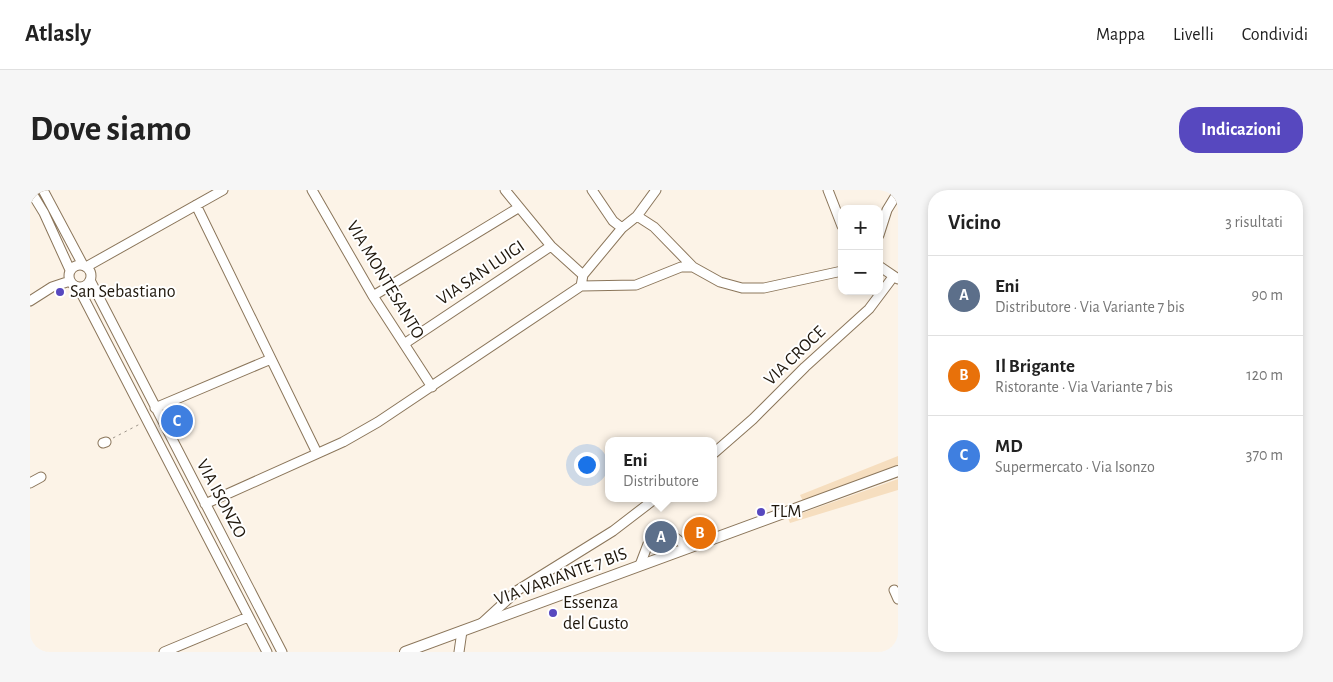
<!DOCTYPE html>
<html lang="it">
<meta charset="utf-8">
<style>
:root{--surface:#fff;--page:#f6f6f6;--text:#222;--muted:#767676;--line:#e0e0e0;--accent:#5748bf}
body{margin:0;font-family:"Alegreya Sans",sans-serif;background:var(--page);color:var(--text)}
.controls{position:absolute;right:15px;top:15px;display:grid;overflow:hidden;border-radius:10px;box-shadow:0 2px 8px #0003}
.controls button{width:45px;height:45px;display:grid;place-items:center;padding:0;border:0;border-bottom:1px solid var(--line);background:var(--surface);color:var(--text);font:25px sans-serif}
.you{position:absolute;left:556px;top:274px;width:18px;height:18px;margin:-12px;border:4px solid #fff;border-radius:50%;background:#1a73e8;box-shadow:0 0 0 8px #1a73e833}
.badge{display:grid;place-items:center;width:32px;height:32px;border-radius:50%;background:var(--accent);color:#fff;font-size:16px;font-weight:700}
.pin{position:absolute;translate:-50% -50%;border:2px solid #fff;box-shadow:0 1px 5px #0006}
.popup{position:absolute;left:575px;top:247px;width:112px;height:65px;box-sizing:border-box;display:grid;place-content:center;border-radius:10px;background:var(--surface);filter:drop-shadow(0 1px 4px #0005);font-size:16px;white-space:nowrap;color:var(--muted)}
.popup b{font-size:19px;color:var(--text)}
.popup::after{content:'';position:absolute;left:50%;top:100%;margin-left:-10px;border:10px solid transparent;border-top-color:var(--surface)}
.list{margin:0;padding:0;list-style:none}
h2{display:flex;justify-content:space-between;align-items:center;height:65px;margin:0;padding:0 20px;font-size:21px}
h2 small{font-size:16px;font-weight:400;color:var(--muted)}
.list li{display:grid;grid-template-columns:32px 1fr auto;gap:15px;align-items:center;box-sizing:border-box;height:80px;padding:0 20px;border-top:1px solid var(--line)}
.list b{display:block;font-size:19px;white-space:nowrap}
.list p{margin:0;font-size:16px;white-space:nowrap;color:var(--muted)}
.list em{font-size:16px;font-style:normal;color:var(--muted)}
.map{position:relative;flex:none;width:868px;height:462px;overflow:hidden;border-radius:20px}
header{display:flex;align-items:center;gap:30px;box-sizing:border-box;height:70px;padding:0 25px;background:var(--surface);border-bottom:1px solid var(--line)}
header strong{font-size:24px}
nav{display:flex;gap:28px;margin-inline-start:auto;font-size:18px}
.intro{display:flex;align-items:center;justify-content:space-between;box-sizing:border-box;height:120px;padding:0 30px}
h1{margin:0;font-size:35px}
.button{padding:12px 22px;border-radius:20px;background:var(--accent);color:#fff;font-size:18px;font-weight:700}
main{display:flex;gap:30px;padding:0 30px}
aside{flex:1;background:var(--surface);border-radius:20px;box-shadow:0 2px 8px #0003}
.map>svg:first-child{display:block}
.green{fill:#f6debf}
.lines{fill:none;stroke-linecap:round;stroke-linejoin:round}
.minor-casing{stroke:#8b765b;stroke-width:11}
.major-casing{stroke:#8b765b;stroke-width:12}
.path{stroke:#9e958a;stroke-width:1;stroke-dasharray:2.5 4;stroke-linecap:butt}
.minor{stroke:#fff;stroke-width:9}
.major{stroke:#fff;stroke-width:10}
.poi-dot{fill:#5748bf;stroke:#fff;stroke-width:2}
.labels{text-anchor:middle;dominant-baseline:central;stroke-width:4;stroke-linejoin:round;paint-order:stroke}
.street-label{font-size:18px;fill:#1f170c;stroke:#fff}
.poi-label{font-size:18px;fill:#1f170c;stroke:#fff;text-anchor:start}
</style>
<header>
<strong>Atlasly</strong>
<nav><a>Mappa</a><a>Livelli</a><a>Condividi</a></nav>
</header>
<div class="intro"><h1>Dove siamo</h1><a class="button">Indicazioni</a></div>
<main>
<div class="map">
<svg width="868" height="462" viewBox="0 0 868 462">
<rect width="100%" height="100%" fill="#fcf3e7"/>
<path class="green" d="M868 266V275L773 311 770 305Z
M868 289V300L760 333 758 328Z"/>
<g class="lines">
<defs>
<path id="minor" d="M0 0 14 23 40 80
M13 0 53 75
M282 0 343 106 402 197
M475 0 521 56 553 85
M562 0 583 31 592 38
M798 0 812 36
M166 15 287 263
M607 26 624 37 663 77
M849 45 857 20 868 2
M39 86a11 11 0 1 1 22 0a11 11 0 1 1-22 0Z
M849 76 868 89
M56 77 193 0
M60 90 252 462
M551 96 606 95 651 77H663L690 92 712 98H734L812 81
M551 96 553 85 592 38 607 26 626 0
M48 97 237 462
M343 106 488 18
M0 111 22 97 40 91
M374 154 521 56
M125 218 241 169
M73 253 76 252
M684 263 723 229 775 177 839 119 863 87
M0 293 11 287
M175 314 313 252 348 232 551 96
M610 375 618 354 642 345 658 358
M864 400 868 409
M452 433 488 400 583 341 626 308
M134 462 218 427
M429 462 432 441"/>
<path id="major" d="M375 462 868 281"/>
</defs>
<use href="#minor" class="minor-casing"/>
<use href="#major" class="major-casing"/>
<path class="path" d="M83 248 110 234"/>
<use href="#minor" class="minor"/>
<use href="#major" class="major"/>
</g>
<g class="poi-dot">
<circle cx="30" cy="102" r="5"/>
<circle cx="731" cy="322" r="5"/>
<circle cx="523" cy="423" r="5"/>
</g>
<g class="labels">
<g class="street-label">
<text transform="translate(451 83) rotate(-34)">VIA SAN LUIGI</text>
<text transform="translate(355 90) rotate(59)">VIA MONTESANTO</text>
<text transform="translate(765 166) rotate(-44)">VIA CROCE</text>
<text transform="translate(191 309) rotate(62)">VIA ISONZO</text>
<text transform="translate(531 387) rotate(-20)">VIA VARIANTE 7 BIS</text>
</g>
<g class="poi-label">
<text x="40" y="102">San Sebastiano</text>
<text x="741" y="322">TLM</text>
<text x="533" y="413">Essenza<tspan x="533" dy="21">del Gusto</tspan></text>
</g>
</g>
</svg>
<div class="controls">
<button>+</button>
<button>−</button>
</div>
<div class="you"></div>
<div class="pin badge" style="left:631px;top:347px;background:#5c6f8a">A</div>
<div class="popup"><b>Eni</b>Distributore</div>
<div class="pin badge" style="left:670px;top:343px;background:#e8710a">B</div>
<div class="pin badge" style="left:147px;top:231px;background:#3f7fe0">C</div>
</div>
<aside>
<h2>Vicino<small>3 risultati</small></h2>
<ul class="list">
<li><span class="badge" style="background:#5c6f8a">A</span><div><b>Eni</b><p>Distributore · Via Variante 7 bis</p></div><em>90 m</em></li>
<li><span class="badge" style="background:#e8710a">B</span><div><b>Il Brigante</b><p>Ristorante · Via Variante 7 bis</p></div><em>120 m</em></li>
<li><span class="badge" style="background:#3f7fe0">C</span><div><b>MD</b><p>Supermercato · Via Isonzo</p></div><em>370 m</em></li>
</ul>
</aside>
</main>
